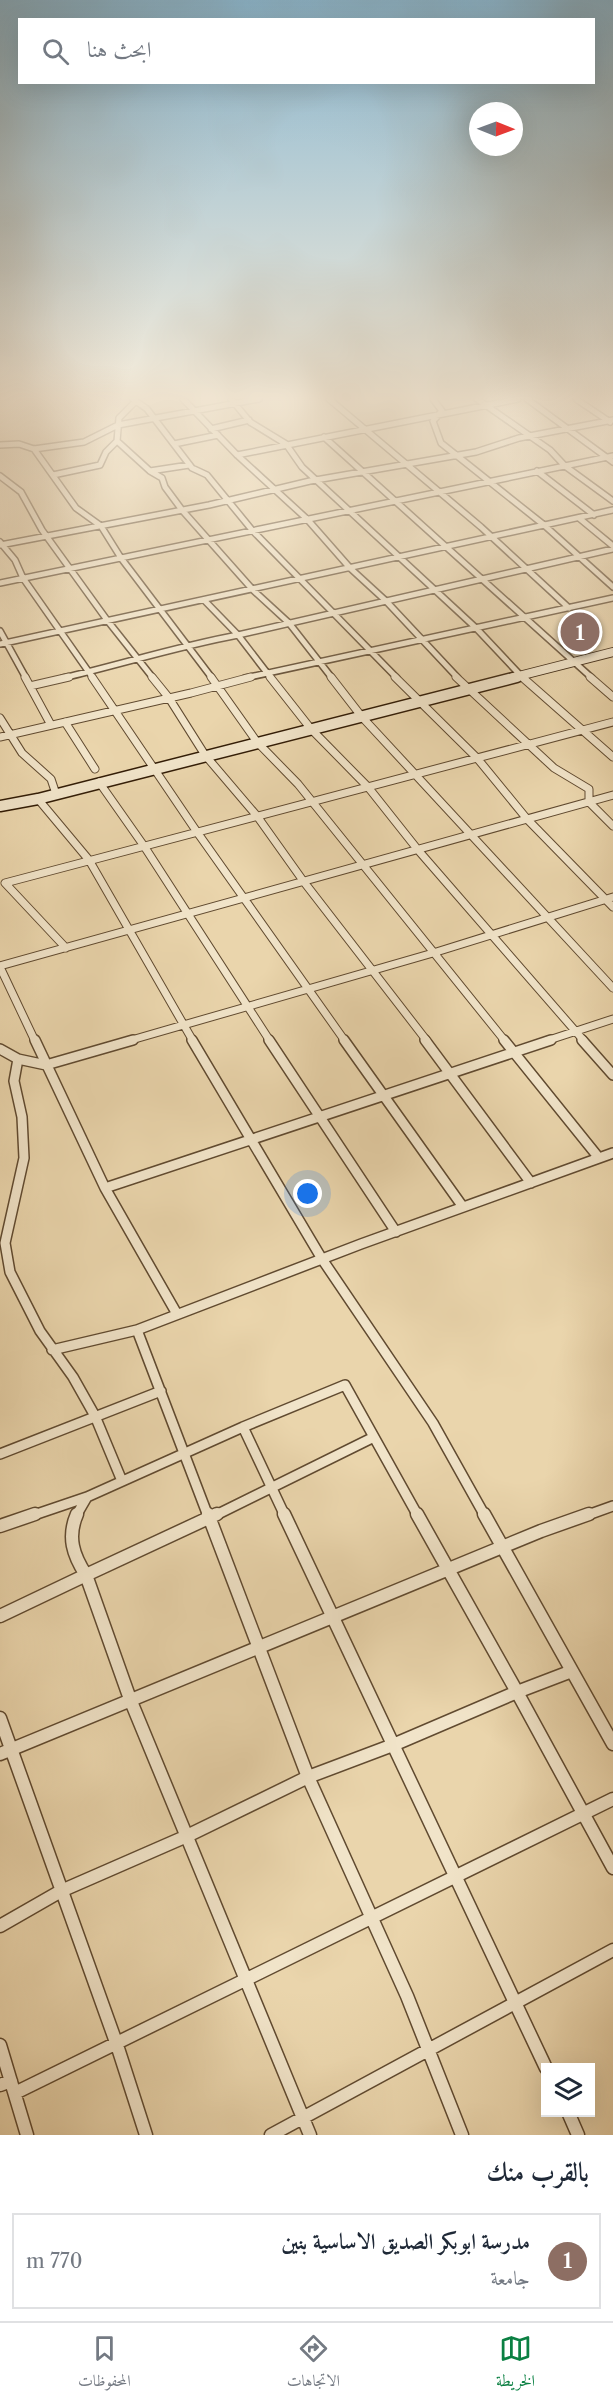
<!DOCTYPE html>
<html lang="ar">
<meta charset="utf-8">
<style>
:root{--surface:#fff;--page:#f2f2f3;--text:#1f2937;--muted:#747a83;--line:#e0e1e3;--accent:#0b8043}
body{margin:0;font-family:"Libre Caslon Text",Amiri,serif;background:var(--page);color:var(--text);direction:rtl}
.controls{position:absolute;right:18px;bottom:18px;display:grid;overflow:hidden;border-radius:0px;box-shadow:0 6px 24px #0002}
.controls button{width:54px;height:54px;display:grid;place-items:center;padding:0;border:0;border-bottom:2px solid var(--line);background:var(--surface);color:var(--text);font:30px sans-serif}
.compass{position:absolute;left:469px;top:102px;width:54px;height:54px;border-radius:50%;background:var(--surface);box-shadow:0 6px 24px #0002;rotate:91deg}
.you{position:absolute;left:308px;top:1194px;width:21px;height:21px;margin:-15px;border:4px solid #fff;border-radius:50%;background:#1a73e8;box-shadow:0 0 0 9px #1a73e833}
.badge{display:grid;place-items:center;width:39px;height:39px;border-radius:50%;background:var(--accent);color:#fff;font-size:20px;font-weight:700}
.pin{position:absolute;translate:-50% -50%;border:3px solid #fff;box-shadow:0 2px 6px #0006}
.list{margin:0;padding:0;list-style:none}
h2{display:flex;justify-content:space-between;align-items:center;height:78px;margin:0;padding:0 24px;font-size:26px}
h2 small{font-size:20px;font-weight:400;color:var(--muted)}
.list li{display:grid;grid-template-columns:39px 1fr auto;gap:18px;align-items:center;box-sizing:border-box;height:96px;margin:0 12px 12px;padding:0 12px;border:2px solid var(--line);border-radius:0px}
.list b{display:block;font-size:22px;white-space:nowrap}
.list p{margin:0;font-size:20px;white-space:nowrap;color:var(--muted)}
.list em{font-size:20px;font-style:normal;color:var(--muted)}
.icon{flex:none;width:33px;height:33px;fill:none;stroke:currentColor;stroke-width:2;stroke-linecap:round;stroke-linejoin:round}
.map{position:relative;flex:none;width:613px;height:2135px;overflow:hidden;direction:ltr}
.search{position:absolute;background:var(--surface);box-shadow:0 6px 24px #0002;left:18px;right:18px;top:18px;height:66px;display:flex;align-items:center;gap:15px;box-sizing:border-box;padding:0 21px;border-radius:0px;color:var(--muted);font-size:22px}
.sheet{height:186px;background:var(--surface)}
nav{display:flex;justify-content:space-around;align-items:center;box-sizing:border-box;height:84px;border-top:2px solid var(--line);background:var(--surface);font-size:16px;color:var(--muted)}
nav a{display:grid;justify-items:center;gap:3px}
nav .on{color:var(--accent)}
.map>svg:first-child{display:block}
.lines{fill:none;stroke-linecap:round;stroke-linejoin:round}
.street-far3-casing{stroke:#604a30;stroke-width:8}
.street-far2-casing{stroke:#604a30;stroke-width:9}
.street-far1-casing{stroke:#604a30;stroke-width:12}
.street-casing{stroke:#604a30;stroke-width:15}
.secondary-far1-casing{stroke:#321c06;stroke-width:10}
.secondary-casing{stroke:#321c06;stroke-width:13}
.street-far3{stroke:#f1e4c9;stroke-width:5}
.street-far2{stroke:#f1e4c9;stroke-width:7}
.street-far1{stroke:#f1e4c9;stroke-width:9}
.street{stroke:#f1e4c9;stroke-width:12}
.secondary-far1{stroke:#f1e4c9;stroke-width:8}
.secondary{stroke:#f1e4c9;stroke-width:10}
</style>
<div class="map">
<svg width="613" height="2135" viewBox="0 0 613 2135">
<rect width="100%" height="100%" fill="#ead5ac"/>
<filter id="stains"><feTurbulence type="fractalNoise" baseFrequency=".00333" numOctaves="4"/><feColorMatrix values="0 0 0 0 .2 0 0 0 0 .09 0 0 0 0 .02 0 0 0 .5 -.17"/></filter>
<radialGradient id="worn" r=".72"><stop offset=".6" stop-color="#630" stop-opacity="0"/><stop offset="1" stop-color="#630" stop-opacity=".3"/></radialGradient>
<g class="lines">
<defs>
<path id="street-far3" d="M133 399 147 409 192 468 207 475 252 530 397 678
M183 399 237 455 307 519 350 568 386 601 458 678
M231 399 250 422 286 444 302 467 476 628 523 678
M329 399 481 527 569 608
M433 399 442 411 433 421 441 443 544 525 613 587
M477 399 550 450 565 466 613 501
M527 399 613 462
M576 399 610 422
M211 429 249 420
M324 437 592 678
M117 441 150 471 162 478 165 487 182 510 253 590 289 623 332 678
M174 444 218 435
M0 445 19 444 34 449 84 442 118 425 259 399
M34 449 76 508 101 526 121 558 212 678
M237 455 518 399
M150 471 189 465
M537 471 594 515
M53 475 100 465 106 452 117 441 119 418 136 401
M0 476 21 492 42 530 107 620 153 678
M579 518 613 546
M0 542 15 560 23 578 93 678
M0 545 209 505 310 481 476 452 519 438 613 420
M0 583 613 456
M204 600 238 635 271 678
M0 631 26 678
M0 644 613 510
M63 678C122 664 179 646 238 635L613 549
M245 678 613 598"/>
<path id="street-far2" d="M25 677 51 725
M92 677 197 832 345 1041
M152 677 169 698 205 755 257 816 304 882 427 1041
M211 677 257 742 298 784 505 1041
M270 677 311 729 368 787 418 850 584 1041
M331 677 362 717 613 988
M395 677 477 758 527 819 613 907
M456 677 554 768 589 789V802L613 826
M522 677 613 757
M590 677 613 697
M30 686 69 677
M0 718 22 753 51 779 56 794
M65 722 95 769
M0 737 191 693 251 677
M99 782 144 846 270 1041
M38 799 89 860 193 1041
M66 948 5 883 613 722
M0 966 613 795
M0 967 35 1041
M128 1041 433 953 613 897
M546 1041 613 1019"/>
<path id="street-far1" d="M35 1040 105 1188
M192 1040 322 1259 433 1423 485 1516
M269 1040 396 1232
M344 1040 463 1207
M425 1040 531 1183
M504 1040 599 1158
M582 1040 613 1075
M0 1049 18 1059 46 1065 133 1040
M18 1059 14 1081 22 1117 24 1158 5 1243 10 1272 40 1331 73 1377 95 1416 122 1481
M177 1314 105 1188 551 1040
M52 1350 137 1330
M243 1427 345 1385 418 1516
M0 1454 161 1391
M31 1516 87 1497
M76 1516 87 1497 243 1427 285 1516
M208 1516 137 1330 361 1244 613 1153
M214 1516 374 1437
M585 1516 613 1506"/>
<path id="street" d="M208 1514 308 1777 407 1996 462 2135
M217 1514 86 1575 130 1699 310 2135
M284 1514 546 2068
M417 1514 517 1692 572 1671
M484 1514 613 1744
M0 1526 35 1514
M0 1616 86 1575C73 1555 67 1537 77 1514
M0 1718 117 2045 146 2135
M0 1754 541 1531 589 1514
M0 1926 61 1891 187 1836 308 1777 393 1745 517 1692 613 1868
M0 2045 27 2135
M0 2085 11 2081
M15 2093 613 1799
M568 2112 578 2135
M271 2135 613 1950"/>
<path id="secondary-far1" d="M511 678 613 652"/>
<path id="secondary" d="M0 806 38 799 517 677"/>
</defs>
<use href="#street-far3" class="street-far3-casing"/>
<use href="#street-far2" class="street-far2-casing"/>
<use href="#street-far1" class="street-far1-casing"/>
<use href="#street" class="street-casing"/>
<use href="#secondary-far1" class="secondary-far1-casing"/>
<use href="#secondary" class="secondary-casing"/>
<use href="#street-far3" class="street-far3"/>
<use href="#street-far2" class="street-far2"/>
<use href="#street-far1" class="street-far1"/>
<use href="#street" class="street"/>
<use href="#secondary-far1" class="secondary-far1"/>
<use href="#secondary" class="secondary"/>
</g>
<linearGradient id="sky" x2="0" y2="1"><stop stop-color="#88b6d0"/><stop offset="0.57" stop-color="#f6ecda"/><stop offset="1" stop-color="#f6ecda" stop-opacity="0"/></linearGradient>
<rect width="613" height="698" fill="url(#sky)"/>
<rect width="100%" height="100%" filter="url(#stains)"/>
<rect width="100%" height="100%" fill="url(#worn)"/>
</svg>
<div class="controls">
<button><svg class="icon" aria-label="layers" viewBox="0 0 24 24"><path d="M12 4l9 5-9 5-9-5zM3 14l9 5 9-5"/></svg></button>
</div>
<svg class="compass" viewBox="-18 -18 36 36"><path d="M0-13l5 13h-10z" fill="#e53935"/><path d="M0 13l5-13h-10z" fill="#747a83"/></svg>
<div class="you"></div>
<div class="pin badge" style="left:580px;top:632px;background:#8d6e63">1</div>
<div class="search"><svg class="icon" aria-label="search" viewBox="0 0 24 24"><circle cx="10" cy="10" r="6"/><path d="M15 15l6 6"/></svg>ابحث هنا</div>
</div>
<section class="sheet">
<h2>بالقرب منك<small></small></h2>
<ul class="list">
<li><span class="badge" style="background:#8d6e63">1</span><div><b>مدرسة ابوبكر الصديق الاساسية بنين</b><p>جامعة</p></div><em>770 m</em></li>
</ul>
</section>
<nav>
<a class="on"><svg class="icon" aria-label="map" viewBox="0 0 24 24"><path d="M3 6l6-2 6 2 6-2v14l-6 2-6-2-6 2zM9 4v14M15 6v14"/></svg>الخريطة</a>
<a><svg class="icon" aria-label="directions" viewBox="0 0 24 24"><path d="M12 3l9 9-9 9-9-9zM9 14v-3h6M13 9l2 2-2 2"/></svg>الاتجاهات</a>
<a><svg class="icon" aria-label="saved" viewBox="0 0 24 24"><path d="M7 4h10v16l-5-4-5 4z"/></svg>المحفوظات</a>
</nav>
